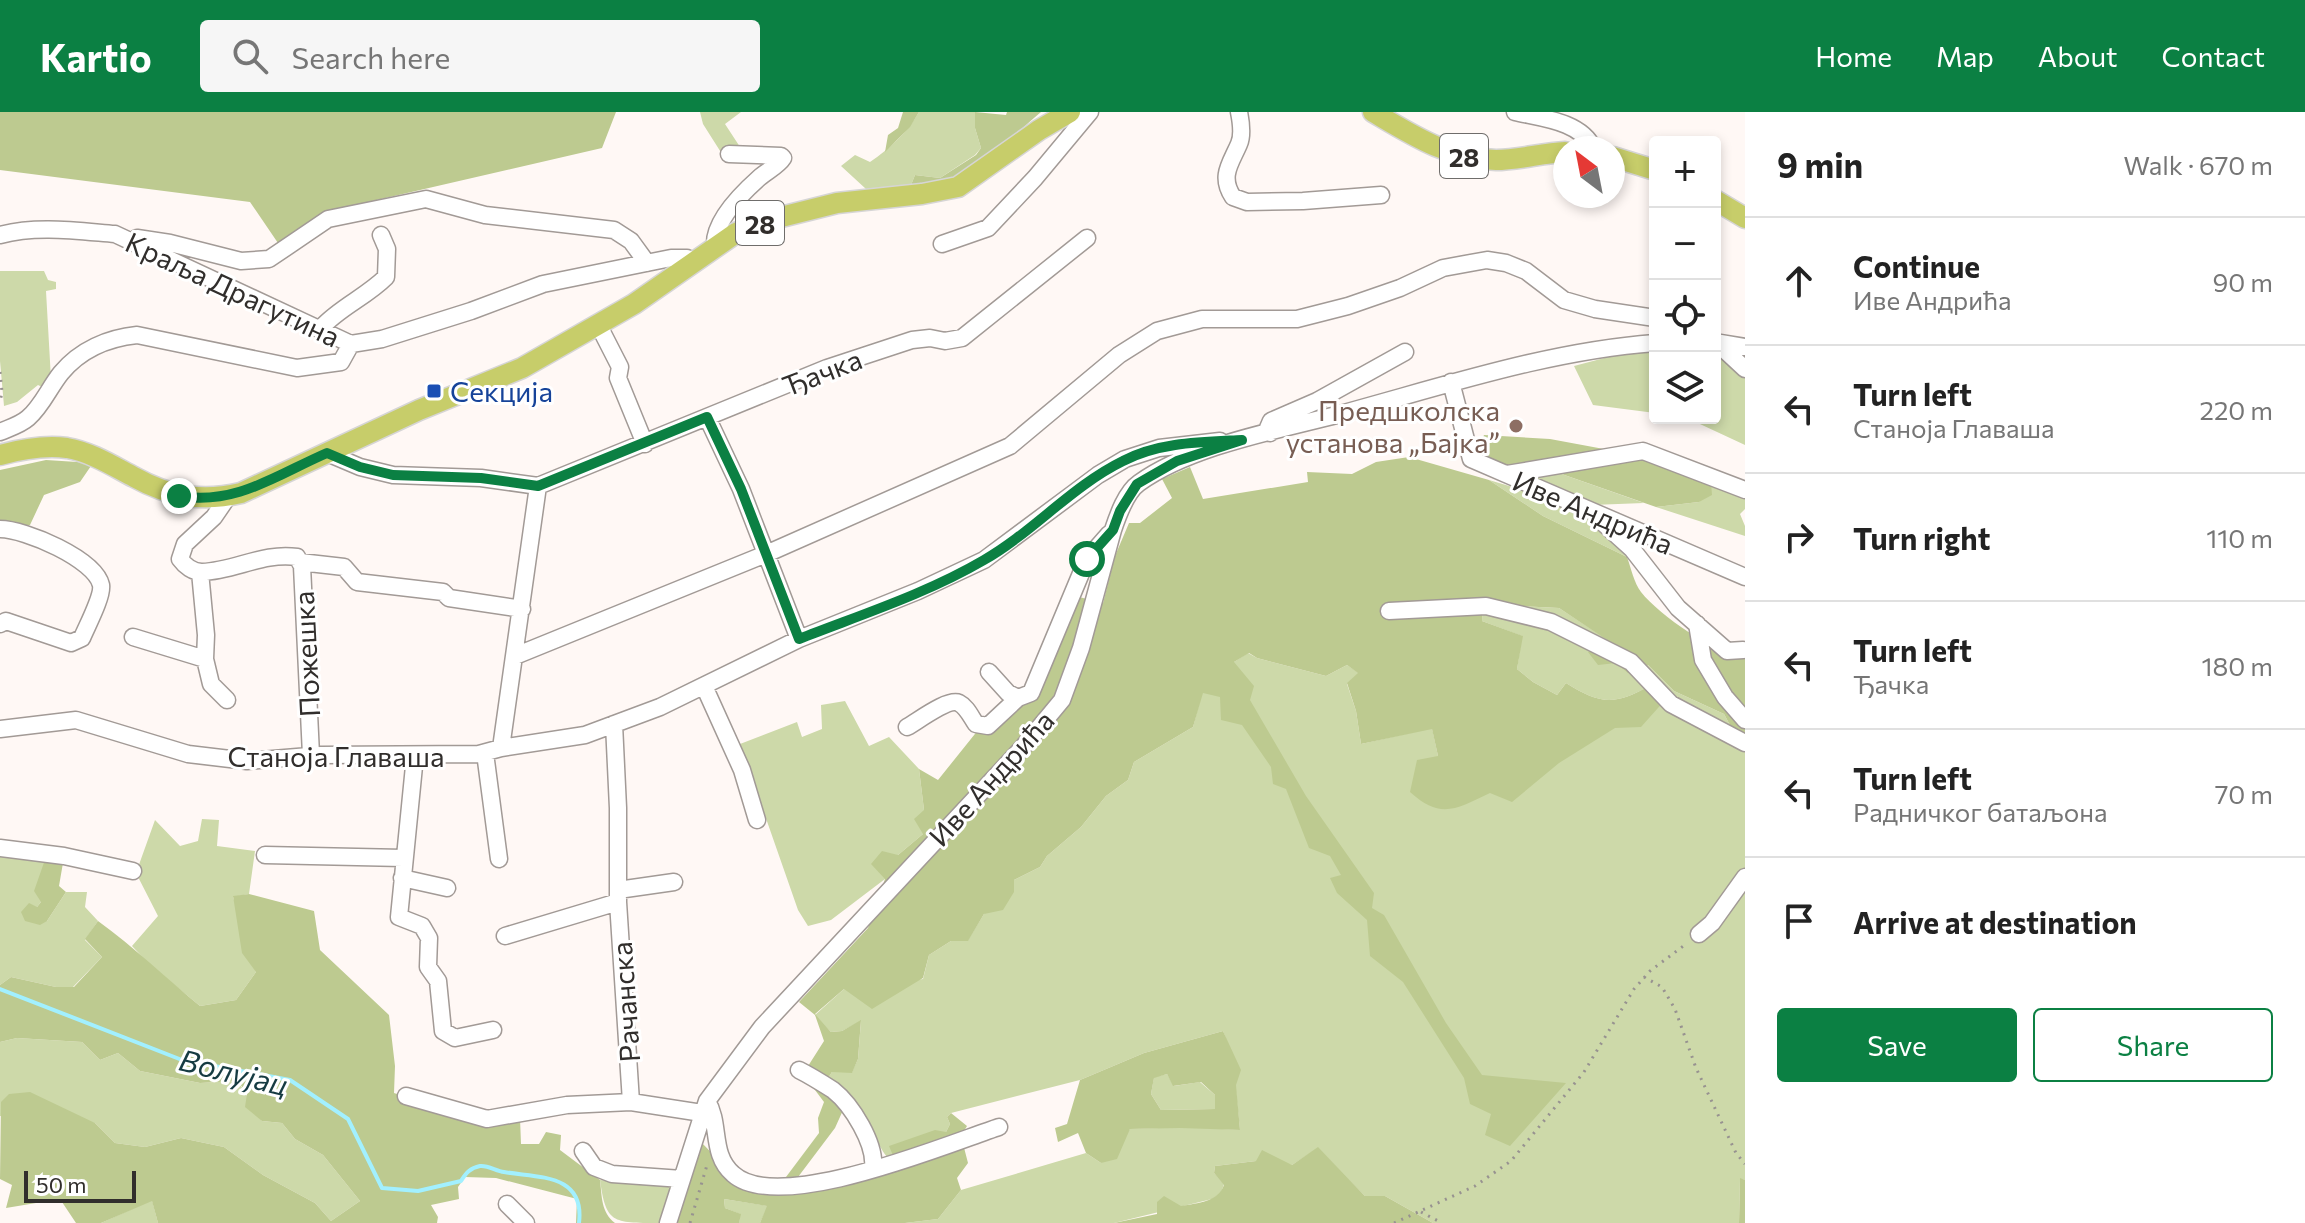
<!DOCTYPE html>
<meta charset="utf-8">
<style>
:root{--surface:#fff;--page:#f6f6f6;--text:#222;--muted:#767676;--line:#e0e0e0;--accent:#0b8043}
body{margin:0;font-family:Commissioner,sans-serif;background:var(--page);color:var(--text)}
.controls{position:absolute;right:24px;top:24px;display:grid;overflow:hidden;border-radius:8px;box-shadow:0 4px 12px #0003}
.controls button{width:72px;height:72px;display:grid;place-items:center;padding:0;border:0;border-bottom:2px solid var(--line);background:var(--surface);color:var(--text);font:40px sans-serif}
.compass{position:absolute;left:1553px;top:24px;width:72px;height:72px;border-radius:50%;background:var(--surface);box-shadow:0 4px 12px #0003;rotate:328deg}
.scale{position:absolute;left:24px;bottom:20px;width:112px;box-sizing:border-box;padding-left:8px;border:4px solid #312e2c;border-top:0;font-size:22px;line-height:28px;white-space:nowrap;color:#312e2c;-webkit-text-stroke:6px #fff;paint-order:stroke}
.stop{position:absolute;width:24px;height:24px;margin:-18px;border:6px solid #0b8043;border-radius:50%;background:#fff}
.stop.end{background:#0b8043;border-color:#fff;box-shadow:0 2px 8px #0008}
.list{margin:0;padding:0;list-style:none}
h2{display:flex;justify-content:space-between;align-items:center;height:104px;margin:0;padding:0 32px;font-size:34px}
h2 small{font-size:26px;font-weight:400;color:var(--muted)}
.list li{display:grid;grid-template-columns:52px 1fr auto;gap:24px;align-items:center;box-sizing:border-box;height:128px;padding:0 32px;border-top:2px solid var(--line)}
.list b{display:block;font-size:30px;white-space:nowrap}
.list p{margin:0;font-size:26px;white-space:nowrap;color:var(--muted)}
.list em{font-size:26px;font-style:normal;color:var(--muted)}
.actions{display:flex;gap:16px;padding:24px 32px}
.actions a{flex:1;padding:18px 0;border:2px solid var(--accent);border-radius:8px;text-align:center;font-size:28px;color:var(--accent)}
.actions .main{background:var(--accent);color:#fff}
.icon{flex:none;width:44px;height:44px;fill:none;stroke:currentColor;stroke-width:2;stroke-linecap:round;stroke-linejoin:round}
.map{position:relative;flex:none;width:1745px;height:1111px;overflow:hidden}
header{display:flex;align-items:center;gap:48px;box-sizing:border-box;height:112px;padding:0 40px;background:var(--accent);color:#fff}
header strong{font-size:38px}
nav{display:flex;gap:44px;margin-inline-start:auto;font-size:28px}
.search{width:560px;height:72px;background:var(--page);display:flex;align-items:center;gap:20px;box-sizing:border-box;padding:0 28px;border-radius:8px;color:var(--muted);font-size:30px}
main{display:flex}
aside{flex:1;background:var(--surface)}
.map>svg:first-child{display:block}
.green{fill:#cdd9a9}
.forest{fill:#bdca90;fill-rule:evenodd}
.lines{fill:none;stroke-linecap:round;stroke-linejoin:round}
.stream{stroke:#a2f0ff;stroke-width:4}
.minor-casing{stroke:#a29a96;stroke-width:19}
.major-casing{stroke:#d6d5d5;stroke-width:23}
.path{stroke:#979290;stroke-width:3;stroke-dasharray:2 6;stroke-linecap:butt}
.minor{stroke:#fff;stroke-width:16}
.major{stroke:#c7cd6a;stroke-width:20}
.route{stroke:#0b8043;stroke-width:10}
.transit-dot{fill:#1a4fb4;stroke:#fff;stroke-width:3}
.education-dot{fill:#8d6e63;stroke:#fff;stroke-width:3}
.labels{text-anchor:middle;dominant-baseline:central;stroke-width:6;stroke-linejoin:round;paint-order:stroke}
.shield{fill:#fff;stroke:#6f6d6b;stroke-width:2}
.shield-label{font-size:26px;font-weight:bold;fill:#312e2c}
.street-label{font-size:28px;fill:#312e2c;stroke:#fff}
.transit-label{font-size:28px;fill:#164399;stroke:#fff;text-anchor:start}
.education-label{font-size:28px;fill:#785e54;stroke:#fff;text-anchor:end}
.water-label{font-size:30px;font-style:italic;fill:#163b42;stroke:#fff}
</style>
<header>
<strong>Kartio</strong>
<div class="search"><svg class="icon" aria-label="search" viewBox="0 0 24 24"><circle cx="10" cy="10" r="6"/><path d="M15 15l6 6"/></svg>Search here</div>
<nav><a>Home</a><a>Map</a><a>About</a><a>Contact</a></nav>
</header>
<main>
<div class="map">
<svg width="1745" height="1111" viewBox="0 0 1745 1111">
<rect width="100%" height="100%" fill="#fff8f5"/>
<path class="green" d="M700 0H741L725 12 742 38 722 42 703 12Z
M919 0H975V16L981 36 975 43 940 66 915 63 911 73 866 77 841 54 855 43 870 50C889 37 908 20 919 0Z
M0 159H44L48 168 56 170V177L46 179 51 267 46 277 38 273 17 290 4 294 0 249Z
M1655 237V301L1593 293 1574 254 1635 238Z
M1715 242 1745 263V333L1687 306H1715Z
M1553 359 1644 391 1592 393 1522 363Z
M1489 368C1541 383 1596 399 1627 445L1543 404Z
M1711 370 1745 384V397L1740 402 1745 414V424L1656 395 1699 390Z
M1483 492 1559 496 1614 532 1616 551 1648 553 1674 579 1724 602 1745 641V1068L1740 1067 1739 1111H1433L1385 1084H1365L1318 1036 1292 1053 1256 1049 1215 1054 1214 1061 1224 1072 1221 1081 1212 1087 1114 1111H905L938 1107 961 1078 1086 1041 1101 1051 1130 1017 1188 1015 1240 1018 1232 942 1223 919 1144 941 1080 968 951 1001 947 1005 950 1012 946 1020 897 1053C880 1043 878 1027 869 1010 858 992 841 984 823 974L832 960H852L858 947 861 909 842 919 831 920 815 903 844 877 923 867 929 843 951 829 968 828 984 802 1014 768 1040 755 1047 744 1081 715 1106 684 1128 668 1134 650 1193 615 1202 581 1234 550 1248 541 1257 546 1326 564 1347 553 1359 561 1347 572 1356 599 1361 632 1432 616 1438 644 1437 686 1650 574C1614 593 1601 593 1566 571L1557 583 1533 570 1517 557 1522 524 1482 509Z
M845 589 869 634 889 625 919 657 924 698 923 722 898 743 885 767 831 808 808 814 798 798 740 632 797 610 802 625 822 617 821 593Z
M202 707 219 708 217 734 255 739 249 782 233 785 256 860 236 888 200 894 149 852 132 834 158 804 136 761 155 708 180 734 198 729Z
M0 738 47 742 41 790 37 795 47 809 66 780H87L85 795 98 809 85 828 102 845 73 875H56L11 865 0 873Z
M17 926 82 930 100 948 118 941 140 959 200 971 238 969 262 1009 282 1011 295 1027 323 1043 360 1089 331 1109 315 1091 263 1063 224 1035 181 1026 145 1035 115 1031 95 1011 0 1004V930Z
M1167 962 1174 974 1200 970 1215 983V997L1161 998 1151 982 1154 965Z
M600 1068 672 1075 659 1111C612 1111 606 1111 600 1068Z
M724 1087 768 1094 760 1111H739L740 1102 725 1096Z
M152 1088 158 1111H101Z"/>
<path class="forest" d="M0 0H616L602 36 355 93 280 134 250 90 0 58Z
M903 0H919L910 15 885 40 888 23 898 16Z
M975 0 1006 3 1007 0H1041C1000 34 970 77 911 73L915 63 940 66 976 43 981 36 975 16Z
M1484 323 1550 327 1620 340 1588 342 1505 354 1477 339Z
M1641 344 1711 370 1712 383 1699 390 1656 395 1553 359Z
M1409 345 1489 368 1543 404 1627 445C1631 456 1634 471 1641 480 1660 504 1715 541 1745 547V641L1724 602 1674 579 1648 553 1628 561 1616 551 1598 553 1588 540 1613 532 1559 496 1483 492 1482 509 1523 524 1517 557 1533 570 1557 583 1566 571C1601 593 1614 593 1650 574L1666 587 1641 615 1615 616 1559 651 1512 690 1490 681C1456 697 1441 708 1410 680L1417 648 1438 644 1432 617 1361 632 1356 599 1347 571 1358 561 1347 553 1326 564 1257 546 1249 541 1234 550 1254 574 1250 588 1306 684 1374 781 1372 796 1384 803 1446 911 1482 963 1566 971 1510 1034 1485 1023 1491 1002 1470 992 1464 966 1403 870 1370 844 1367 808 1337 781 1330 766 1341 763 1330 744 1309 736 1286 677 1273 672 1271 655 1242 613 1221 608 1220 585 1203 581 1193 615 1134 650 1128 668 1106 684 1081 715 1047 744 1040 755 1014 768V780L1003 798 984 802 968 829H951L929 843 923 866 872 897 844 877 815 902 831 920 842 919 861 908 858 947 852 961 832 960 823 974 844 996 835 1016 795 1069 897 1053 889 1034 935 1018 946 1020 950 1012 947 1005 951 1001 967 1014 961 1024 968 1051 957 1066 961 1078 938 1107 905 1111H760L767 1094 724 1087 725 1096 741 1102 739 1111H675L700 1029 742 1072 774 1081 819 1021 818 1006 824 990 803 962 824 929 815 903 799 890 868 816 885 767 871 752 882 739 898 743 923 722 914 707 924 698 919 657 938 668 1007 582 1037 581 1079 485 1103 491 1115 444 1129 411H1140L1172 386 1162 367 1190 355 1203 387 1308 370 1307 360 1352 362 1376 350Z
M46 348 93 351 80 370 44 383 30 413 0 414V358Z
M47 742 64 745 59 774 66 780 47 809 40 813 25 809 21 800 29 791 37 795 41 790 34 779Z
M249 782 314 799 320 838 389 903 395 954 394 981 461 1003 520 1006 521 1032H539L546 1020 561 1023 560 1038 600 1068C602 1085 601 1100 615 1111H576L577 1087 496 1066 465 1065 458 1075 459 1087 431 1093 438 1105 437 1111H158L152 1089 101 1111H76L60 1087 6 1096 12 1073 0 1067 1 990 9 982 30 980 95 1011 115 1031 145 1035 181 1026 224 1035 263 1063 315 1091 331 1109 360 1089 323 1043 295 1027 282 1011 262 1009 245 995 247 982 238 969 200 971 140 959 118 941 100 948 82 930 17 926 0 930V873L11 865 56 875H74L102 845 85 827 98 809C134 835 166 866 200 894L236 888 256 860 242 841 233 784Z
M1223 919 1241 958 1236 973 1240 1018 1180 1016 1130 1017 1117 1047 1101 1051 1086 1041 1078 1021 1058 1030 1055 1016 1067 1012 1080 968 1144 941ZM1167 962 1173 974 1201 970 1215 983V997L1161 998 1151 982 1154 966Z
M1318 1035 1365 1084H1385L1433 1111H1114L1157 1102V1090L1164 1084 1181 1094C1198 1091 1218 1090 1224 1073L1214 1061 1215 1054 1256 1049 1262 1038 1292 1053Z
M1740 1066 1745 1068V1111H1739Z"/>
<g class="lines">
<path class="stream" d="M0 877 182 948 290 968 348 1007 382 1076 418 1079 461 1069C466 1061 470 1056 480 1054 488 1053 496 1059 504 1060 538 1066 585 1061 579 1111"/>
<defs>
<path id="minor" d="M1239 0C1241 10 1243 23 1239 32 1231 51 1219 64 1233 85L1247 90 1303 89 1381 83
M1515 0C1540 6 1581 9 1593 36
M0 123C36 113 78 119 115 122L351 232 382 227 471 199 543 172 671 146H687L694 150
M137 126 170 131 241 149 269 147 328 107 426 87 485 103 614 118 631 129 647 151
M942 132 988 116 1035 66 1090 0
M715 134C713 110 741 82 759 66 767 59 778 54 783 46L781 44 729 42
M599 214 620 255 618 266 645 332
M321 216C340 195 366 185 386 165L387 137 381 123
M1715 230 1745 235
M1717 231 1745 257
M1451 270 1471 347 1745 465
M707 305 741 377 799 527
M0 320C9 316 20 313 28 306 42 294 49 276 61 261 80 238 108 226 137 223L297 256 341 250 351 232
M1270 321 1268 316 1271 309 1317 289 1405 240
M327 341 360 355 393 363 481 366 538 374 827 256 912 228 930 226 945 229 962 226 1087 126
M1507 362 1643 339 1745 378
M229 383 214 405 185 432 180 447C185 454 193 460 202 460 235 459 263 440 297 445L302 454 311 643
M1601 409 1632 437 1678 496 1727 539 1743 538
M0 417C25 417 95 447 101 473 103 484 87 514 82 526L71 531 6 509 0 512
M300 450 344 455 357 470 443 480 449 486 522 497
M200 460 206 523 205 547 211 572 227 588
M1389 499 1486 494 1551 510 1631 550 1671 592 1745 631
M1697 512 1703 548 1725 585 1745 608
M133 525 205 547
M515 544 766 442 1010 334 1119 243 1157 219 1202 207H1297L1348 194 1400 176 1443 156 1487 148 1506 151 1526 159 1564 188 1595 197 1655 206
M989 560 1008 581 1018 586
M704 574 742 658 757 708
M614 612 618 696V790L631 990
M907 615C918 609 948 586 959 591 967 595 971 605 976 612L988 614 1018 586 1031 581 1087 447 1109 422
M0 617 76 608 188 642 247 649 321 643 479 642 501 636 585 623 660 595 799 527 918 479 984 448 1098 363 1125 347 1159 336 1220 329
M501 636 538 374
M485 641 499 747
M415 644 399 805 422 814 429 826 428 855 438 869 443 919 455 926 493 918
M0 736 64 744 133 759
M265 743 403 746
M402 766 447 776
M618 778 674 770
M1699 822 1712 811 1745 765
M505 824 618 790
M799 958C811 964 822 971 833 978 852 993 876 1032 873 1056
M406 984 487 1007 567 993 631 990 702 1001
M707 989C721 1012 710 1042 733 1062 778 1103 945 1033 999 1015
M583 1039 594 1055 612 1062 682 1067
M507 1092 526 1111
M668 1111 707 989 762 915 1023 635 1062 588 1081 536 1113 418C1118 403 1126 380 1139 371 1190 334 1279 318 1340 302 1444 274 1548 239 1655 231"/>
<path id="major" d="M1373 0C1412 23 1449 47 1496 48 1519 48 1542 41 1565 40
M1613 45 1655 58
M1715 88 1745 106
M0 343C22 337 44 333 67 336 91 340 113 354 134 365 170 385 202 390 241 381L419 298 522 256 634 192 736 121 765 109 837 91 922 82 958 75 1039 18 1070 0"/>
</defs>
<use href="#minor" class="minor-casing"/>
<use href="#major" class="major-casing"/>
<path class="path" d="M0 260 2 280 0 290
M1644 865 1662 875 1675 897 1696 956 1736 1041 1745 1052
M1421 1100 1442 1111
M690 1111 707 1053
M1394 1111 1475 1074 1511 1049 1584 960 1634 877 1650 859 1686 832"/>
<use href="#minor" class="minor"/>
<use href="#major" class="major"/>
</g>
<g class="lines">
<path class="route" d="M179 384C236 394 278 362 327 341L360 355 393 363 481 366 538 374 707 305 741 377 799 527C860 503 926 482 984 448 1033 420 1072 374 1123 349 1159 330 1202 330 1242 328L1177 349 1137 372 1120 399 1113 418 1087 447"/>
</g>
<rect class="transit-dot" x="426" y="271" width="16" height="16" rx="4"/>
<circle class="education-dot" cx="1516" cy="314" r="8"/>
<g class="labels">
<g class="shield">
<rect x="1440" y="22" width="48" height="44" rx="6"/>
<rect x="736" y="89" width="48" height="44" rx="6"/>
</g>
<g class="shield-label">
<text x="1464" y="44">28</text>
<text x="760" y="111">28</text>
</g>
<g class="street-label">
<text transform="translate(233 177) rotate(25)">Краља Драгутина</text>
<text transform="translate(822 260) rotate(-21)">Ђачка</text>
<text transform="translate(1593 400) rotate(23)">Иве Андрића</text>
<text transform="translate(306 542) rotate(-93)">Пожешка</text>
<text x="336" y="644">Станоја Главаша</text>
<text transform="translate(991 666) rotate(-48)">Иве Андрића</text>
<text transform="translate(625 890) rotate(-94)">Рачанска</text>
</g>
<g class="transit-label">
<text x="450" y="279">Секција</text>
</g>
<g class="education-label">
<text x="1500" y="298">Предшколска<tspan x="1500" dy="32">установа „Бајка”</tspan></text>
</g>
<g class="water-label">
<text transform="translate(234 959) rotate(14)">Волујац</text>
</g>
</g>
</svg>
<div class="controls">
<button>+</button>
<button>−</button>
<button><svg class="icon" aria-label="locate" viewBox="0 0 24 24"><circle cx="12" cy="12" r="6"/><path d="M12 2v4M12 18v4M2 12h4M18 12h4"/></svg></button>
<button><svg class="icon" aria-label="layers" viewBox="0 0 24 24"><path d="M12 4l9 5-9 5-9-5zM3 14l9 5 9-5"/></svg></button>
</div>
<svg class="compass" viewBox="-18 -18 36 36"><path d="M0-13l5 13h-10z" fill="#e53935"/><path d="M0 13l5-13h-10z" fill="#767676"/></svg>
<div class="scale">50 m</div>
<div class="stop" style="left:1087px;top:447px"></div>
<div class="stop end" style="left:179px;top:384px"></div>
</div>
<aside>
<h2>9 min<small>Walk · 670 m</small></h2>
<ul class="list">
<li><svg class="icon" aria-label="ahead" viewBox="0 0 24 24"><path d="M12 20V5M6 11l6-6 6 6"/></svg><div><b>Continue</b><p>Иве Андрића</p></div><em>90 m</em></li>
<li><svg class="icon" aria-label="left" viewBox="0 0 24 24"><path d="M17 20v-9H6M10 6l-5 5 5 5"/></svg><div><b>Turn left</b><p>Станоја Главаша</p></div><em>220 m</em></li>
<li><svg class="icon" aria-label="right" viewBox="0 0 24 24"><path d="M7 20v-9h11M14 6l5 5-5 5"/></svg><div><b>Turn right</b></div><em>110 m</em></li>
<li><svg class="icon" aria-label="left" viewBox="0 0 24 24"><path d="M17 20v-9H6M10 6l-5 5 5 5"/></svg><div><b>Turn left</b><p>Ђачка</p></div><em>180 m</em></li>
<li><svg class="icon" aria-label="left" viewBox="0 0 24 24"><path d="M17 20v-9H6M10 6l-5 5 5 5"/></svg><div><b>Turn left</b><p>Радничког батаљона</p></div><em>70 m</em></li>
<li><svg class="icon" aria-label="arrive" viewBox="0 0 24 24"><path d="M6 21V4h12l-3 4 3 4H6"/></svg><div><b>Arrive at destination</b></div></li>
</ul>
<div class="actions"><a class="main">Save</a><a>Share</a></div>
</aside>
</main>
